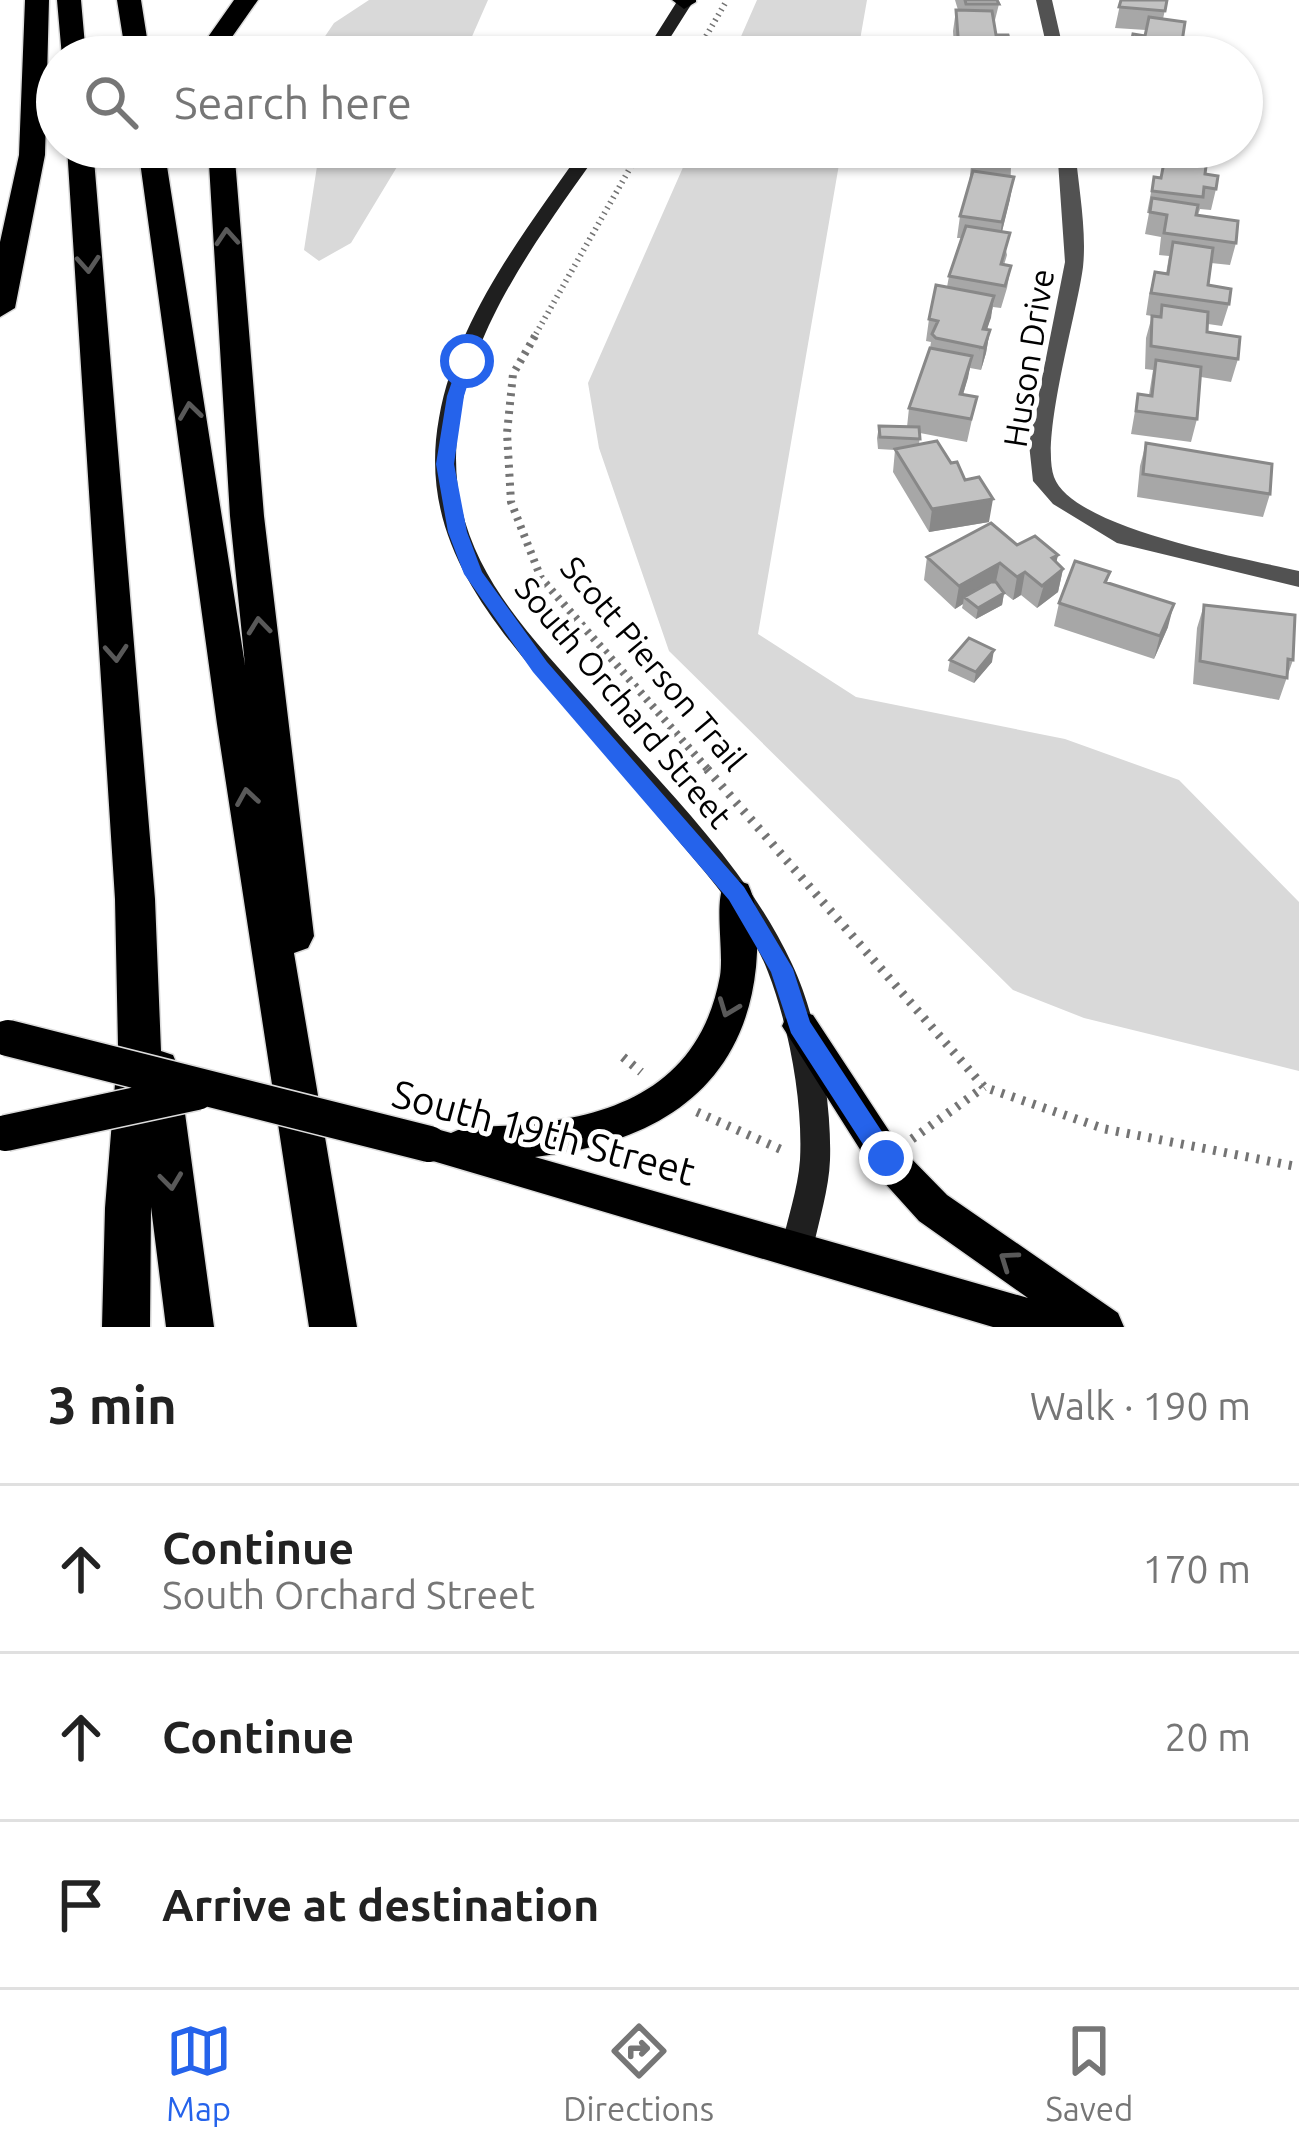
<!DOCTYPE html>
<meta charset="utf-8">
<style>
:root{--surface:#fff;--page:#f2f2f2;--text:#222;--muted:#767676;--line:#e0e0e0;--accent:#2563eb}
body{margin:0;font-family:Ubuntu,sans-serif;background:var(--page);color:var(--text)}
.stop{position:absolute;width:36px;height:36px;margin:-27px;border:9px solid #2563eb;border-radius:50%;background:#fff}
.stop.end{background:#2563eb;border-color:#fff;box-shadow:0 3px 12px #0008}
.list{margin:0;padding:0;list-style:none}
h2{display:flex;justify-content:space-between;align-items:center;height:156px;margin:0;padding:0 48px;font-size:51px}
h2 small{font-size:39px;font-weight:400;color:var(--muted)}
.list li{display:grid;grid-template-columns:78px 1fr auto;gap:36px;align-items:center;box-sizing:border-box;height:168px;padding:0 48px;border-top:3px solid var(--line)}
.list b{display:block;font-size:45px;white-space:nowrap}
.list p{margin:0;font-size:39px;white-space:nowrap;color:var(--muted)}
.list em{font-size:39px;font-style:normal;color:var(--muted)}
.icon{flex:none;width:66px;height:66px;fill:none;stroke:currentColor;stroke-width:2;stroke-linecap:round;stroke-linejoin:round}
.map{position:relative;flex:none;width:1299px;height:1327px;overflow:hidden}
.search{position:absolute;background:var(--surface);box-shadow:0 3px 9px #0004;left:36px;right:36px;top:36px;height:132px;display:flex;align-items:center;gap:30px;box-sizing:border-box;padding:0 42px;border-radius:66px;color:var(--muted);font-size:45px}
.sheet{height:660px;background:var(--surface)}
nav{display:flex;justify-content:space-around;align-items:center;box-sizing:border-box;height:168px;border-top:3px solid var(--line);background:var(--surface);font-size:33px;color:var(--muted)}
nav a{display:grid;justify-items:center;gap:6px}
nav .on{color:var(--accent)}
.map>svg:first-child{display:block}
.green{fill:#d9d9d9}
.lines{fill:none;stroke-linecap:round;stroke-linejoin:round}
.primary-casing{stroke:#dbdbdb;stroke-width:3}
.highway-casing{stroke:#dbdbdb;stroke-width:3}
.path-far2{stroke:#747474;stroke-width:6;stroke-dasharray:1.5 4.5;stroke-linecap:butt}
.path-far1{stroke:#747474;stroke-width:8;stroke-dasharray:3 6;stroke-linecap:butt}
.path{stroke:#747474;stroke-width:9;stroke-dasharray:3 8;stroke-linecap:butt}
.street{fill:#525252;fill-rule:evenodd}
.secondary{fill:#1f1f1f;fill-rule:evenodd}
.primary{fill:#000;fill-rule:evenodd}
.highway{fill:#000;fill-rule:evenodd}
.primary-bridge-casing{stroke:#dbdbdb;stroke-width:39;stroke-linecap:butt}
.primary-bridge{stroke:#000;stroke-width:36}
.wall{fill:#a7a7a7}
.shaded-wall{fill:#888}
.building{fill:#c2c2c2;stroke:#888;stroke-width:3}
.oneway{stroke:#595959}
.route{fill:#2563eb}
.labels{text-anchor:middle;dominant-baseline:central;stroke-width:10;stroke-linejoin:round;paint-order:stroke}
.street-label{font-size:33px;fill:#000;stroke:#fff}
.near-street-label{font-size:39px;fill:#000;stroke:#fff}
</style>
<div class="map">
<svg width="1299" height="1327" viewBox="0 0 1299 1327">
<rect width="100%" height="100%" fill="#fff"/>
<path class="green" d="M369 0H488L463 57H311L334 23Z
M757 0H867L857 57H732Z
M320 147H409L351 243 319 261 304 250Z
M692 147H842L758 634 856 697 1065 739 1179 780 1299 902V1071L1084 1018 1013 990 669 651 599 448 588 383Z"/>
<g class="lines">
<defs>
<path id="primary" d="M736 880 748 884C760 909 758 941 756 967 743 1094 649 1144 535 1157L1028 1298 919 1221 873 1170 782 1026 787 1015 800 1011 813 1015 899 1146 947 1195 1118 1313 1124 1327H993L416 1156 410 1144 416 1132 429 1127 451 1133 465 1127C578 1126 696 1108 720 976 724 951 714 904 724 884Z"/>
<path id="highway" d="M25 0H49L45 155 15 308 0 317V242L19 155Z
M57 0H81L86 57H62Z
M117 0H141L150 57H126Z
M234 0H258L232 37V57H208V37Z
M672 0H696V2L684 9Z
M67 147H93L155 899 161 1051 173 1055 179 1069 214 1327H166L151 1207 150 1327H102L105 1208 118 1046 115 899Z
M138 147H164L245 665 230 516 208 147H234L264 516 314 936 308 948 294 953 357 1327H309L217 724Z"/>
</defs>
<use href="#primary" class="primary-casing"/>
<use href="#highway" class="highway-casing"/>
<path class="path-far2" d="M694 57 727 0
M533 339 642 147"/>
<path class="path-far1" d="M535 336 513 374 507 433 511 502 541 578 710 772"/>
<path class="path" d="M707 769 984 1087 1105 1129 1299 1167
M623 1057 641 1072
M697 1112 782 1150
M912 1139 984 1087"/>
<path class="street" d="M1036 0H1052L1065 57H1049Z
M1057 147H1075C1078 185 1087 229 1083 267 1077 314 1040 438 1054 477 1073 529 1248 559 1299 571V587L1117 543 1053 504 1033 481 1029 444 1065 262Z"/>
<path class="secondary" d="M678 0H694L658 57H642Z
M584 147H602C545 229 475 318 459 420 440 546 515 619 592 705 662 786 746 865 792 964 817 1016 832 1101 830 1160 829 1189 819 1220 813 1249L808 1260 797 1264 786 1260 781 1249C787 1220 798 1189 800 1160 803 1102 789 1026 768 972 750 925 714 882 682 845 643 798 603 752 564 706 491 621 417 539 439 418 457 316 527 229 584 147Z"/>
<use href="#primary" class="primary"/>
<use href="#highway" class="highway"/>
<defs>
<path id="primary-bridge" d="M8 1038 429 1144
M6 1133 197 1092"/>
</defs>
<use href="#primary-bridge" class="primary-bridge-casing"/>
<use href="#primary-bridge" class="primary-bridge"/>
</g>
<path class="wall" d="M955 0H997L999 4 994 24 996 35 1012 50 1010 57H942V40L954 47 953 31 956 10H958Z
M1121 0H1167L1163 19 1185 22 1179 57H1128L1133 34 1145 36 1146 30 1115 28Z
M973 147H1011L1009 158 1011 166 1010 199 1002 231 1007 255 1004 265 1011 266 1007 288 1001 308 993 307 987 330H990L986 353 981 370 970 368 963 395 977 397 967 442 920 433 919 445 951 463 965 480 989 522 929 532 893 472 895 450 878 449 877 438 879 426 907 427 909 408 930 348 931 342 926 341 929 319 947 287 949 276 962 238H957L960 216 969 185Z
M1142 147H1196L1194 156 1216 189 1211 210 1200 209 1198 215 1236 243 1230 265 1211 263 1208 285 1229 304 1222 326 1208 324 1207 332 1238 359 1231 382 1201 377 1197 419 1191 442 1131 434 1138 394 1149 395 1153 370 1145 369 1146 338 1152 316 1146 315 1149 295 1155 272 1166 274 1169 256 1159 255 1161 237 1145 234 1149 213H1147L1154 177 1160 178 1163 165 1140 162Z
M1146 443 1270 494 1263 517 1137 497 1140 466Z
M1017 545 1058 555 1056 562 1063 569 1058 592 1037 608 1021 595 1013 600 1004 593 1002 605 976 619 962 608 963 604 955 609 924 580 927 557Z
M1110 572 1107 583 1168 627 1154 659 1054 626 1059 603Z
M1204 605 1293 660 1279 700 1193 684 1197 628Z
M950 660 992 662 974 683 948 671Z"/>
<path class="shaded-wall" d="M1014 177 1010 199 999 244 1002 222Z
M994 296 991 318 979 351 983 329Z
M990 330 986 353 981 370 984 348Z
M972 356 968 378 956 417 960 394Z
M993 499 989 522 929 532 932 509Z
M1058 555 1053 577 1063 569 1058 592 1037 608 1052 558Z
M1000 563 995 586 964 597 963 604 955 609 959 586Z
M1025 572 1021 595 1013 600 1017 577Z
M1004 593 1002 605 976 619 978 608Z
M1174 604 1168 627 1154 659 1160 636Z
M994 650 992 662 974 683 976 672Z"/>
<path class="building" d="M965 0H997L999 4H966Z
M1121 0H1167L1165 11 1119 7Z
M956 10 992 11 996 35H1008L1012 50 959 49Z
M1149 17 1185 22 1180 55 1130 49 1133 34 1145 36Z
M942 40H953L955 52H944Z
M974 147H1006L1011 166 972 163Z
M1166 152 1207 158 1205 174 1218 176 1216 189 1204 187 1203 197 1152 191 1154 177 1161 178Z
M973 171 1014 177 1002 222 960 216Z
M1152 198 1198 205 1196 215 1238 221 1236 243 1164 233 1167 215 1150 212Z
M966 226 1010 233 1001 264 1011 266 1005 286 949 276Z
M1173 242 1213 248 1208 285 1231 289 1229 304 1151 293 1155 272 1168 274Z
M936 285 994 296 983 329 990 330 984 348 936 338 932 334 938 321 929 319Z
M1162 305 1208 312 1207 332 1240 337 1238 359 1151 346 1152 316 1161 317Z
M930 348 972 356 960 394 977 397 971 419 909 408Z
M1156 360 1201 367 1197 419 1136 411 1138 394 1152 396Z
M879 426 919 427 920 439 880 437Z
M937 441 951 463 957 462 965 480 979 477 993 499 932 509 895 449Z
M1146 443 1272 464 1270 494 1143 474Z
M991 523 1017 545 1035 536 1058 555 1052 558 1063 569 1042 586 1025 572 1017 577 1000 563 959 586 927 557Z
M1075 561 1110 572 1105 582 1174 604 1160 636 1059 603Z
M991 582H996L1004 593 978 608 964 597Z
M1204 605 1295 615 1293 660 1288 659 1287 678 1200 661Z
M969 638 994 650 976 672 950 660Z"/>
<defs><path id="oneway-chevron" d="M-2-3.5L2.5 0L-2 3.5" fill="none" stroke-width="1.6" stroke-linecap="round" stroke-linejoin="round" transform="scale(3)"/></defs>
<g class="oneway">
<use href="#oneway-chevron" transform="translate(227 237) rotate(-94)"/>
<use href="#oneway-chevron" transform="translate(88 264) rotate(86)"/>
<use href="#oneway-chevron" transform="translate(190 411) rotate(-98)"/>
<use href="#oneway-chevron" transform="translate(259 626) rotate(-96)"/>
<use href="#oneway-chevron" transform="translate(116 653) rotate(86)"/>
<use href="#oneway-chevron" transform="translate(247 797) rotate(-99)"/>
<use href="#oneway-chevron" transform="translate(728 1008) rotate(111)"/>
<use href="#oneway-chevron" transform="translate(171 1181) rotate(83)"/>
<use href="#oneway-chevron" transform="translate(1008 1260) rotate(-145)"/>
</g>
<path class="route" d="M467 356 475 361 464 396 454 464 467 532 482 572 547 662 744 887 793 969 810 1022 894 1150 898 1158 894 1166H877L791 1033 771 972 729 900 533 672 464 574 448 532 436 464 447 396 459 361Z"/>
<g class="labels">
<g class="street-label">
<text transform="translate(1028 358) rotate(-81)">Huson Drive</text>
<text transform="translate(654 663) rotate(50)">Scott Pierson Trail</text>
<text transform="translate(624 702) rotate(50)">South Orchard Street</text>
</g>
<g class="near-street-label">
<text transform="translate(544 1132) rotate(15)">South 19th Street</text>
</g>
</g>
</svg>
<div class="stop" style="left:467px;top:361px"></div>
<div class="stop end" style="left:886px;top:1158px"></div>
<div class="search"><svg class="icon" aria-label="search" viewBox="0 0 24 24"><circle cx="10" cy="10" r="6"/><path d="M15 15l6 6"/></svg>Search here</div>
</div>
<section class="sheet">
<h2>3 min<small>Walk · 190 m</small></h2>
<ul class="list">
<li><svg class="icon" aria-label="ahead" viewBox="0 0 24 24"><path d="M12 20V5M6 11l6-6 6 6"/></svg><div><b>Continue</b><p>South Orchard Street</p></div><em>170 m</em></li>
<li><svg class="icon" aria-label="ahead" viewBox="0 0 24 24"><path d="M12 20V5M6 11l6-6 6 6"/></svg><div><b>Continue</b></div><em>20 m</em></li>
<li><svg class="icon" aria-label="arrive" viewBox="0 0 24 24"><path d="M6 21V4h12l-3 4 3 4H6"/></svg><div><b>Arrive at destination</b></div></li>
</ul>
</section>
<nav>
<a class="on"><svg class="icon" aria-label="map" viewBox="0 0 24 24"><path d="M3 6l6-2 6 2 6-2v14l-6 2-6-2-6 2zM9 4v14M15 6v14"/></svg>Map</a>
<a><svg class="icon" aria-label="directions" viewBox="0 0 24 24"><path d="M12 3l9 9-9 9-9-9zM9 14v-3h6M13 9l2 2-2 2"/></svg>Directions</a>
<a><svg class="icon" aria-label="saved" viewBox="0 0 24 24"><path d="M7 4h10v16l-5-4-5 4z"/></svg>Saved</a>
</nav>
